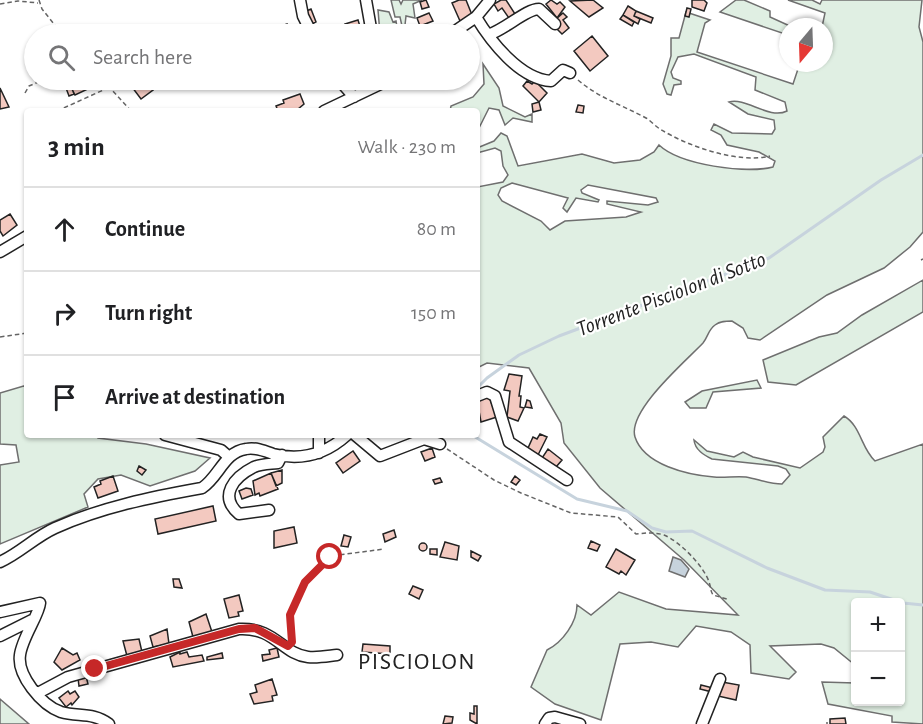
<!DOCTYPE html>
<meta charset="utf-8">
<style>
:root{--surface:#fff;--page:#f2f2f2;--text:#202124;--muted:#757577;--line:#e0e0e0}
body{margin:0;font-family:"Alegreya Sans",sans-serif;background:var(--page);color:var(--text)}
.controls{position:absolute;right:18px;bottom:18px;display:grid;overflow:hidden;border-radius:6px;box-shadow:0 2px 4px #0004}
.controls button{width:54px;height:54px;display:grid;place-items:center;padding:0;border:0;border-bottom:2px solid var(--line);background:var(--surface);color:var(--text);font:30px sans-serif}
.compass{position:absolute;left:779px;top:18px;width:54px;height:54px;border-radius:50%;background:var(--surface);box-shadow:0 2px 4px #0004;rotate:199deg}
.stop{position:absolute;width:18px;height:18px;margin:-14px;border:4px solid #c62828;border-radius:50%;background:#fff}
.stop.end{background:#c62828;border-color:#fff;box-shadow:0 2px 6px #0008}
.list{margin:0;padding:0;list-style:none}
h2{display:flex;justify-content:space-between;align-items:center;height:78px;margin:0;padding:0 24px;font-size:26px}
h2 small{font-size:20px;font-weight:400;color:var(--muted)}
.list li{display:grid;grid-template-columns:39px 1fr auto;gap:18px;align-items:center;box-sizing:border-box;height:84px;padding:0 24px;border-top:2px solid var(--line)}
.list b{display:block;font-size:22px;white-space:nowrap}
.list em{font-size:20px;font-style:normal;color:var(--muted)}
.icon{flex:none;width:33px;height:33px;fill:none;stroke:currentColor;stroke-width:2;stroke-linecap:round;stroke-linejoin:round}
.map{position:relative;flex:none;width:923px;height:724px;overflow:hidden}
.search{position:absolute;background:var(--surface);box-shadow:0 2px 4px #0004;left:24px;top:24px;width:456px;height:66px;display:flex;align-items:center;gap:15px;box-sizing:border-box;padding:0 21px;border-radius:33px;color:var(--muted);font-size:22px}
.panel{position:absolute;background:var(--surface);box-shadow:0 2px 4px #0004;left:24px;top:108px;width:456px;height:330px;border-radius:6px}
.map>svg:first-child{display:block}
.green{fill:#e0efe3;stroke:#6f6f6f;stroke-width:1.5;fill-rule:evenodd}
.water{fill:#c7d3dd;stroke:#6f6f6f;stroke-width:1.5}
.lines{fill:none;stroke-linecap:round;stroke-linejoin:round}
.stream{stroke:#c7d3dd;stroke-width:3}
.building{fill:#f3c9c0;stroke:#222;stroke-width:1.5}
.minor-casing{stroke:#222;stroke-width:13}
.path{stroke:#646464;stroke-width:1.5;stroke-dasharray:4.5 3;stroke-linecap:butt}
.minor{stroke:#fff;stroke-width:10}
.route{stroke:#c62828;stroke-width:8}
.labels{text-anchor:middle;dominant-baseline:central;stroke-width:4.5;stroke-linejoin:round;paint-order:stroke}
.water-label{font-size:22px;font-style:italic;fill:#222;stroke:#fff}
.quarter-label{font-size:24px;letter-spacing:1.5px;fill:#222;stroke:#fff}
</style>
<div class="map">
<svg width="923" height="724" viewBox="0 0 923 724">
<rect width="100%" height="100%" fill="#fff"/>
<path class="green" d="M391 0H399L401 4 403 0H422L413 4 415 18 406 16 404 34H380L378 10 389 12 393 22 396 21 397 27 402 26 400 17H395Z
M736 0H744L770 11V17L792 27H788V35L720 12Z
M788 0H812L820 4 822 0H922L919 27 923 42V232L910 247 884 268 827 295 760 340 748 338 743 328 732 321C726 321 720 321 715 325 708 330 708 337 703 343 686 361 627 411 635 437 644 465 688 475 714 477 724 478 735 476 746 477 758 479 769 484 782 484L790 475 786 469 778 466 712 459C704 455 695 450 694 440L707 451 734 457 743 452 753 457 800 468 823 452 825 447 823 437 844 416C861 426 861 448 875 461L923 444V724L892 722V716L828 704 822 682 855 683 856 702H900V602H856L855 665 834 648 821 644 770 646 796 672 789 679 751 673 750 645 731 632 696 626 678 647 651 642 620 644 601 720 555 704 531 687 547 650C563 642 577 622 577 605L591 615 619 592 666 609 738 615 684 560 600 488 564 443 561 423 529 368 487 363 477 368V187L503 182 508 175 503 166 501 151 495 148 477 153V148L494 141 501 133 507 136 518 166 582 154 614 163 640 160 654 152 659 145C680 165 746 174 773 167L775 161 759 152 727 145 721 135 711 130 714 124 732 133 772 134 775 129 774 120 748 114 729 102C746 97 769 120 787 111L785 102 755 90 756 77 694 54 678 57 671 72 673 78 681 81V84L674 85 671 95 667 94 663 84 671 56V38H679L686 12 710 20 705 23 697 52 793 84 800 63H824V27H822L825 13ZM512 183 568 198 563 208 567 212 576 198 598 202 599 200 582 193 581 190 588 185 656 198 658 202 648 205 607 201V204L641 212 626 217 565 221 550 230 541 221 502 201 498 195 501 188Z
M483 64 499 88 503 106 525 117 532 114V122L513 118 505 125 499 110 489 108 477 132V111H450L451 106 473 97 484 84Z
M923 280V312L796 385 768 382 763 360 819 337 837 333 862 315Z
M757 380 761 388 713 392 706 408H690L685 402 702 391Z
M27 385V435H98V438L146 444 210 458 195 471 150 486 121 475 98 479 84 494 88 507 0 544V465L19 462 16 445 0 444V393Z
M0 699 29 724H0Z"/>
<path class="water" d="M673 557 681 560 689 569 685 577 669 571Z"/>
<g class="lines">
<path class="stream" d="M477 388 487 378 519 355 559 336 769 258 881 180 923 155
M472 435 577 499 627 511 652 528 666 532 692 531 767 568 825 590 870 592 903 603 923 605"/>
</g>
<path class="building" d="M426 0 429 7 422 9 420 2Z
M459 0H466L472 15 460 21 452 3Z
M501 0H506L517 17 511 21 502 8 498 11 494 4Z
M551 0 557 4 560 2 565 7 557 18 546 4Z
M593 0 603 8 589 17 570 1Z
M692 0H704L707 3 704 11 692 7Z
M628 6 636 11 634 16 640 19 638 24 623 15Z
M687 8 691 9 689 17 685 16Z
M311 9 316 22 310 25 304 12Z
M636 11 653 18 651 23 634 16Z
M429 13 433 21 420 26 417 18Z
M563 13 567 17 563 20 569 28 562 34 554 26 555 20Z
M623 15 634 22 632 26 620 19Z
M358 20 362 33 349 34 345 24Z
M287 24 288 34H279L283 32 281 26Z
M592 36 608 56 590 71 574 51Z
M81 80H86L90 88 75 95 70 85Z
M134 80H145L153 90 141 99 129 83Z
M425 80H436L438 82 425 89 421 82Z
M527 81 532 84 535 81 547 93 539 102 523 86Z
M71 86 74 94 69 96 66 88Z
M0 88 9 107 0 109Z
M300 94 304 104 298 109 278 111 276 106 284 103 283 100Z
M539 102 541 110 533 112 532 104Z
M578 105 584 106 583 113 576 112Z
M10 214 17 225 3 236 0 231V220Z
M509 374 522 376 519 396H521L520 407 524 408 518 421 507 417 510 391 504 390Z
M489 397 497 417 481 422 477 400Z
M527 400 530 401 532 408 525 407Z
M540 434 547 437 538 455 528 448 533 437 537 439Z
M432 448 435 457 425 461 421 452Z
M548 449 562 460 556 467 542 458Z
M353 451 360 461 343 473 336 463Z
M139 466 146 470 142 475 137 471Z
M282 470V483L276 486 271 473Z
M271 473 278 489 260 496 259 493 255 495 253 481Z
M113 476 118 491 98 498 94 487 101 484 100 481Z
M515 476 520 480 516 485 511 482Z
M440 478 442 482 435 484 433 480Z
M246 488 251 489 253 495 242 499 239 491Z
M213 506 216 521 158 534 155 519Z
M294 527 297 543 274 548V531Z
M394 530 396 537 385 542 383 534Z
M344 535 351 537 348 547 341 546Z
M591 541 600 545 597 551 588 548Z
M445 542 459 546 457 560 440 557Z
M419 547a4 4 0 1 1 8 0a4 4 0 1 1-8 0Z
M430 549H437V555L430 554Z
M616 549 635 560 626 575 621 571 619 574 606 567Z
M471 551 481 556 478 561 471 557Z
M173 579H179L182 588 174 587Z
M413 586 423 590 419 599 409 594Z
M239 595 243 611 238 612 239 616 229 618 224 599Z
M206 614 212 632 193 637 189 622Z
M167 629 169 644 153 647 150 636Z
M139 639 142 652 127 656 123 641Z
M363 644 390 646V654L362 652Z
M62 648 73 655 77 653 80 660 62 670 54 662Z
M277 648 279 657 263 661 262 655 270 654 269 650Z
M180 652V654L187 652 189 657 202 655 204 661 173 667 170 657Z
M222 653 223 658 207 660V657Z
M86 676 88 684 79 686 78 678Z
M272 679 277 695 272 696 273 701 254 704 250 694 257 692 255 685Z
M722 682 739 685 736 700 718 696Z
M701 685 713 688 712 692 700 689Z
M68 691 70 694 75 691 79 697 72 705 71 703 66 707 59 698Z
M474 706H477V724L470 720V713L474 714Z
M445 716 453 717 452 723 443 724Z
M845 718 846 724H830V719Z"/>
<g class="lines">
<defs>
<path id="minor" d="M300 0 303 16 312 34
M366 0 372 34
M476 17C491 42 520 79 551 81L563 70 570 73
M451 34 476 17 490 0
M488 35C506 29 526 9 539 9L555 24
M339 80 354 97
M324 111 389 80
M0 252 27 236
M477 396 487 392 495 396 509 442 567 480
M165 435 221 450 229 457
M355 435 380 456 424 439 440 444
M319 453V435
M269 510 239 514C218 496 234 477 254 467 261 464 270 464 278 463L282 455
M0 562C20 553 35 537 55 528 102 507 152 497 202 488 219 477 224 452 246 449 256 447 265 451 273 454 301 461 326 454 347 435
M0 612 40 603C39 615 22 638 20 655 17 675 41 705 61 712 78 717 93 712 109 724
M0 636 32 620
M38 693 68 677 239 629C275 627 282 654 308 657 318 658 328 656 337 655
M545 724 549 718 555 717 580 724
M702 724 720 679"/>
</defs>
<use href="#minor" class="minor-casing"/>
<path class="path" d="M39 0 42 9 62 34
M0 4 18 1 38 3
M103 80 131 111
M578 80C599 98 622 105 646 118 651 121 655 126 660 129 687 146 738 164 770 156
M25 93 29 86 43 80
M57 111 110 87
M921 260 923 259
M0 337 27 333
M447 449 494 480 521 493 571 513 618 517 636 534C646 533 654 532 664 535 679 541 704 566 709 582 711 587 710 590 713 595L727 599
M292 638 290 615 305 582 325 560 339 555 384 549
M827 724V722"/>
<use href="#minor" class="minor"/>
</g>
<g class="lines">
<path class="route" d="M95 669 239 629 255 628 288 646 292 642 290 615 305 582 330 557"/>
</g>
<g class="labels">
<g class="water-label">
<text transform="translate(671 294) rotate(-21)">Torrente Pisciolon di Sotto</text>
</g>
<g class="quarter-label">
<text x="417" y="662">PISCIOLON</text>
</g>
</g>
</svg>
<div class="controls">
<button>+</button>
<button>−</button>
</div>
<svg class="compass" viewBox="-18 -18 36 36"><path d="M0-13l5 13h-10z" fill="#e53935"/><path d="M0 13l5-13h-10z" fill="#757577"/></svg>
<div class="stop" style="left:330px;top:557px"></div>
<div class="stop end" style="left:95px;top:669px"></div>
<div class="search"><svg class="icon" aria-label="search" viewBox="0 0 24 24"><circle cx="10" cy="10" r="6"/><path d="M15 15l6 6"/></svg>Search here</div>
<section class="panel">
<h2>3 min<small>Walk · 230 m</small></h2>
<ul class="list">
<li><svg class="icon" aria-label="ahead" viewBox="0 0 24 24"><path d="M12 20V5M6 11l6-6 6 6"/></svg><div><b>Continue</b></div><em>80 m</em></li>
<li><svg class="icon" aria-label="right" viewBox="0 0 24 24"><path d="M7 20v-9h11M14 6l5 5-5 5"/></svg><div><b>Turn right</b></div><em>150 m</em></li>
<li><svg class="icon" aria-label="arrive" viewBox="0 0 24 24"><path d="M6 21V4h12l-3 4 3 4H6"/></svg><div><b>Arrive at destination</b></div></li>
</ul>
</section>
</div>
